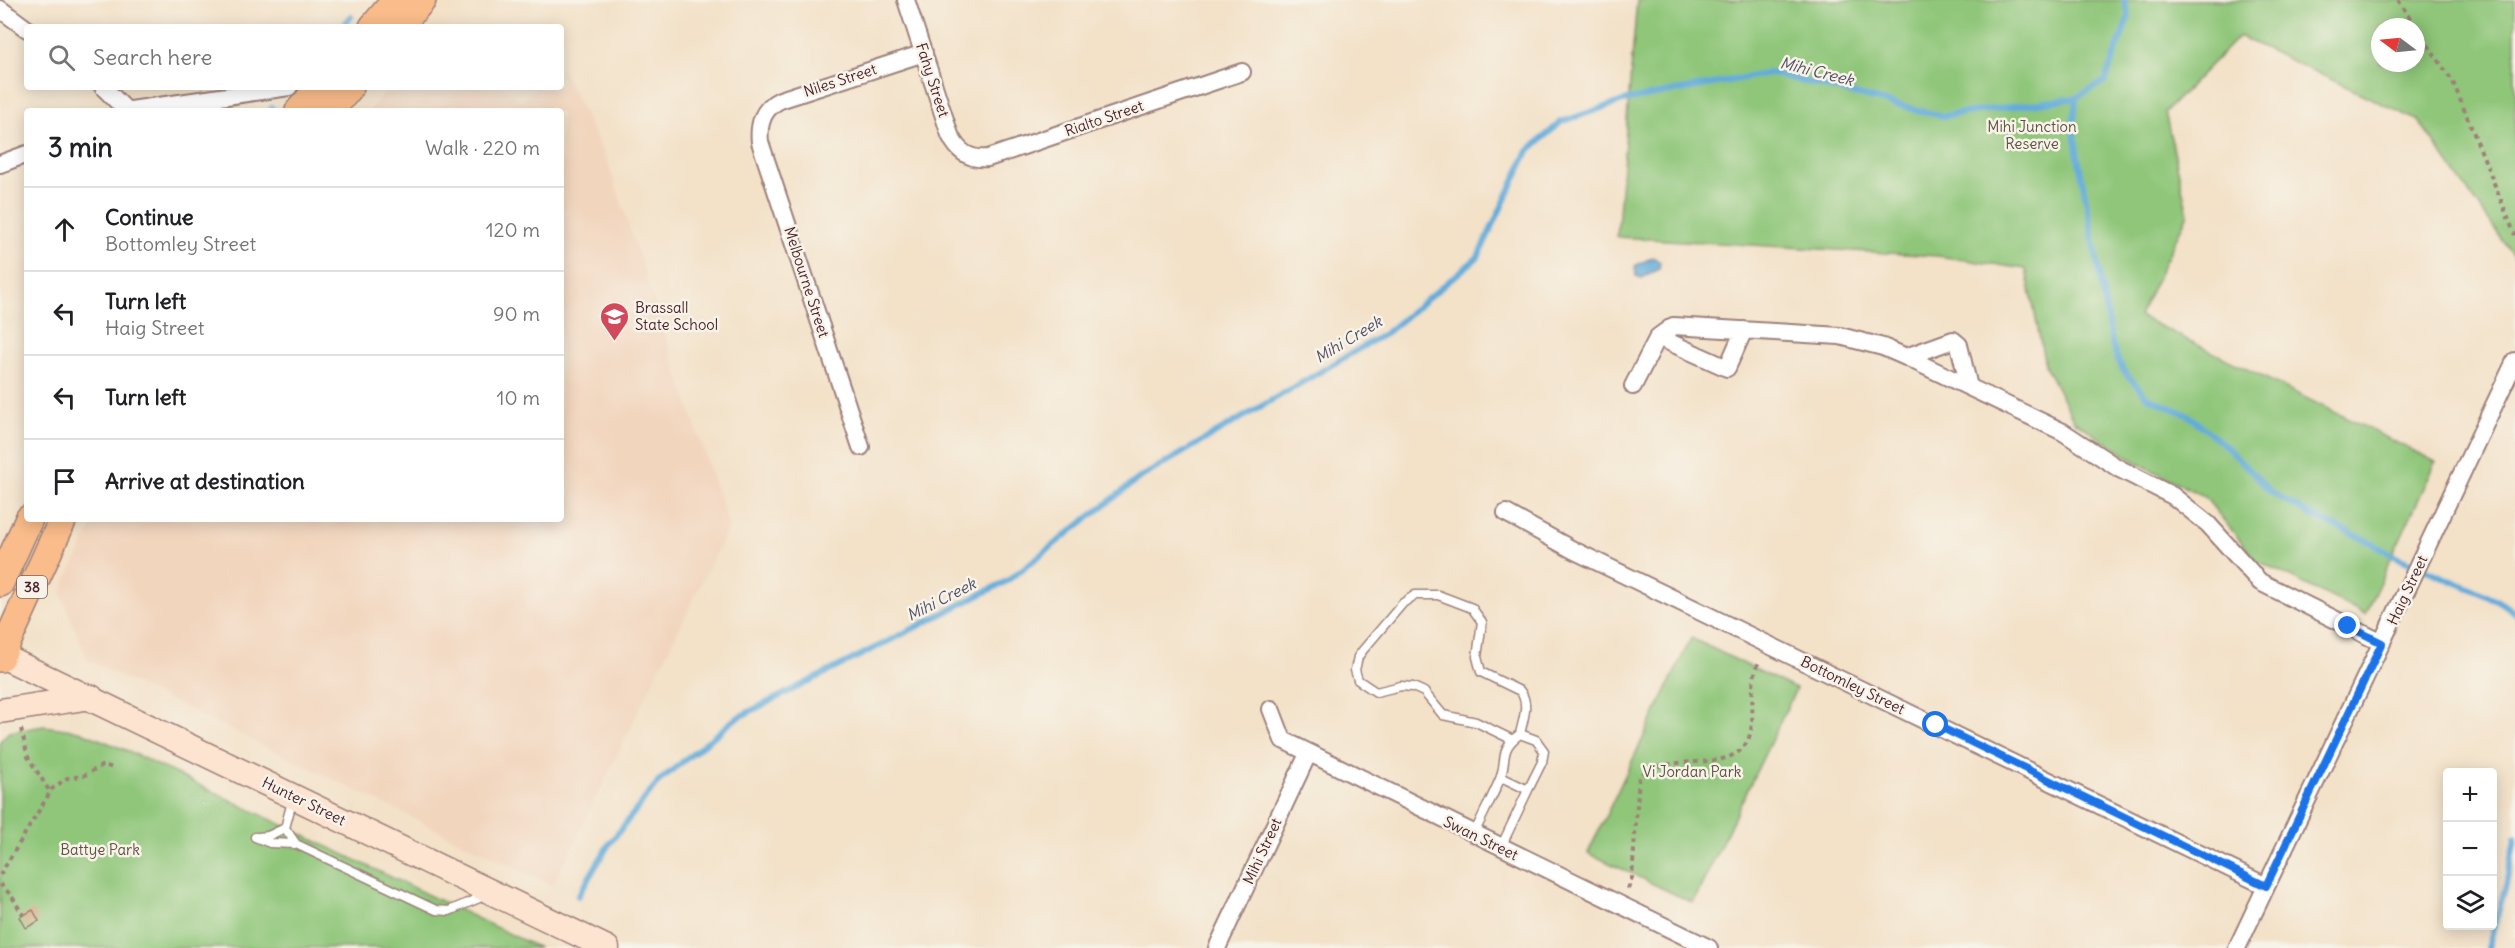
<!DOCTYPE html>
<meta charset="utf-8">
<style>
:root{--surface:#fff;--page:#f2f2f2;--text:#202124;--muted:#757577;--line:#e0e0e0}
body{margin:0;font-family:Delius,sans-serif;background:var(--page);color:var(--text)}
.controls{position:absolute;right:18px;bottom:18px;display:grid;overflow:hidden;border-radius:6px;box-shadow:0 3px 15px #0003}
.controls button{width:54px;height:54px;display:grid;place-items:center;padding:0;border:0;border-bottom:2px solid var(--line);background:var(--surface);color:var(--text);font:30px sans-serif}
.compass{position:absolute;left:2371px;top:18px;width:54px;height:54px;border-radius:50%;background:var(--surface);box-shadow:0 3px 15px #0003;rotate:286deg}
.stop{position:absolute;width:18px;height:18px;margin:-14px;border:4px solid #1a73e8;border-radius:50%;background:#fff}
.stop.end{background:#1a73e8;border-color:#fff;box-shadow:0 2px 6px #0008}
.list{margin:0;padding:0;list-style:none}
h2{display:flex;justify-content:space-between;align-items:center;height:78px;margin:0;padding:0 24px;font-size:26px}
h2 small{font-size:20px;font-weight:400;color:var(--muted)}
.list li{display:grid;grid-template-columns:39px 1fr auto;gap:18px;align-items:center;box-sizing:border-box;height:84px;padding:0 24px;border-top:2px solid var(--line)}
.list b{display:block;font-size:22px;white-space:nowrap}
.list p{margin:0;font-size:20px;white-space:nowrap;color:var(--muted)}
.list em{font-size:20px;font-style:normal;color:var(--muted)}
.icon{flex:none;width:33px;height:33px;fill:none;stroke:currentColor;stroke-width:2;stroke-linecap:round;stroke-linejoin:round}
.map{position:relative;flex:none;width:2515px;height:948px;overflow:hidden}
.search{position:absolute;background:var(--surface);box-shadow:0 3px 15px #0003;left:24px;top:24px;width:540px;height:66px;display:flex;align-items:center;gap:15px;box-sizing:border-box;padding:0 21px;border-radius:6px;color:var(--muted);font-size:22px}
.panel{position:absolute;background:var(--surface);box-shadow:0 3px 15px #0003;left:24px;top:108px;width:540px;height:414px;border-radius:6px}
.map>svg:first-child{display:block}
.built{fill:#f2d5bd}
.green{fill:#8fc679;stroke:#6c7252;stroke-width:1.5;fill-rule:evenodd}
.water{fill:#63acda;stroke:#566682;stroke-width:1.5}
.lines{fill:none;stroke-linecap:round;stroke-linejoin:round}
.stream{stroke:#63acda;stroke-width:6}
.building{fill:#caa06f}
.service-casing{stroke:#9e807a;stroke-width:11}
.minor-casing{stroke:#9e807a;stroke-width:20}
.secondary-casing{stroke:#9e807a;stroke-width:27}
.primary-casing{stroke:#9e807a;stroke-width:30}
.path{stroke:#9e807a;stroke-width:4;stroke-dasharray:4.5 4.5;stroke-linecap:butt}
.service{stroke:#fff;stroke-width:8}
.minor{stroke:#fff;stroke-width:16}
.secondary{stroke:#fde4d0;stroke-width:24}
.primary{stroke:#f9bc8a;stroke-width:27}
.route{stroke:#1a73e8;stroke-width:8}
.labels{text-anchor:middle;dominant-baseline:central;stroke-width:5;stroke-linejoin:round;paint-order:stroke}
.shield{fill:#f7f3e8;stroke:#7e5f64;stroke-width:1.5}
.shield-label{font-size:14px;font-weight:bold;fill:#4a1f2b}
.street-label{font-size:15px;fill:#4a1f2b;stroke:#f7f3e8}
.park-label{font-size:15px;fill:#5f5142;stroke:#f7f3e8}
.poi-label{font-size:15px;fill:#4a1f2b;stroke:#f7f3e8;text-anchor:start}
.water-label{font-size:16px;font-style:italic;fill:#535068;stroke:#f7f3e8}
</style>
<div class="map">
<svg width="2515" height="948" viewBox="0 0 2515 948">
<rect width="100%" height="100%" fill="#f7f3e8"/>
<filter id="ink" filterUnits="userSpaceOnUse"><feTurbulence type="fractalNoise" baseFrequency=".0167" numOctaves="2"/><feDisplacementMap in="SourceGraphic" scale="12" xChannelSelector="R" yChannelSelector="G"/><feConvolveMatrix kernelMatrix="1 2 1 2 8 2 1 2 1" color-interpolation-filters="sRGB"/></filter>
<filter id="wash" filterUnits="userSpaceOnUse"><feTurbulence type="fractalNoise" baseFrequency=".008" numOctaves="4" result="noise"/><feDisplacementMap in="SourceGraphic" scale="24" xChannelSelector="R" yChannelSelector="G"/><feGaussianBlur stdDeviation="1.35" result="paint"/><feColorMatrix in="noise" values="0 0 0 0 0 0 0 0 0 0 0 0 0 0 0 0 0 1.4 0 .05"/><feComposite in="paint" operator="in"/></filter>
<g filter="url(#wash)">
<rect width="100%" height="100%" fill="#f3e1c8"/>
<path class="built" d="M561 67 608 163 729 526 553 886 87 660 61 593 95 519H561V111H369L389 87H504L521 102 536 87H561Z"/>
<path class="green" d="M1637 0H2515V258L2419 121 2239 36 2165 112 2188 214 2139 316 2436 462 2365 614 2256 560 2204 496 2136 462 2074 421 2045 365 2026 269 1938 256 1617 237ZM2380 27H2416V63H2380Z
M1691 638 1796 689 1693 903 1588 853Z
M44 726 79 731 128 751 539 948H0V741L9 732Z"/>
<path class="water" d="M1653 257 1660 262 1659 269 1642 278 1636 276 1635 266Z"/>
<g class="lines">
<path class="stream" d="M342 27 351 17
M2076 98 2073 129 2113 348 2122 369 2147 397 2188 415 2229 449 2271 492 2312 516 2366 540 2396 557 2497 600 2515 613
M270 111 272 108
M578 896 609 844 659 781 735 719 1007 581 1138 479 1386 333 1478 257 1528 151 1561 122 1623 101 1770 73 1942 116 2076 98 2105 81 2129 16 2124 0
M2488 948 2506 885 2515 838"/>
</g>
<g id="blocks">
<path class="building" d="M33 910 39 921 26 928 20 917Z"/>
</g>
</g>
<g filter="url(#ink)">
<use href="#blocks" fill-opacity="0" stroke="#9e807a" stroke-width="1.5"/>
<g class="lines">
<defs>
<path id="service" d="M1513 740 1476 722 1443 715 1424 692 1413 687 1401 686 1376 692 1358 680 1355 670 1358 657 1363 650 1403 603 1415 595H1438L1472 608 1482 622 1477 657 1481 672 1520 691C1530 703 1523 720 1520 734
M293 798 285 828 296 844 436 910 449 911 486 895
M1474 834C1482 816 1492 798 1500 779 1508 759 1498 750 1520 734L1536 740 1544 751 1542 762 1528 790 1501 777
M255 837 270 843 296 844
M258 837 268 836 285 828
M1501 847 1528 790"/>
<path id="minor" d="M906 0 950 135C958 152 969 160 988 158L1242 72
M0 9 27 29
M103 87 126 110
M124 111 289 87
M0 164 27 154
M1658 337 1727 368 1744 330
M1906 357 1953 340 1959 345 1969 387
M1633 386 1658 337 1673 326 1840 336 1883 347 1906 357 2063 432 2118 468 2173 496 2208 524 2260 582 2382 643
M861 447 760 142C758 124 763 108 780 100L924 53
M1506 513 1573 550 2266 886
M1271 709 1283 740 1709 948
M1217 948 1308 754
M2237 948 2515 361"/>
<path id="secondary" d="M0 655 607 948
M0 711 91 697"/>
<path id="primary" d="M373 27 396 0
M399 27 422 0
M299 111 320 87
M330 111 350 87
M0 583 29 519
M0 658 63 519"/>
</defs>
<use href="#service" class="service-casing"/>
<use href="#minor" class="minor-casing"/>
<use href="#secondary" class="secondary-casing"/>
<use href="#primary" class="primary-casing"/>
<path class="path" d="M2398 0 2453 82 2515 235
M21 729 28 757 50 792
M0 875 52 789 67 778 83 776 103 765 113 768
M0 884 11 895 23 915
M1628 889 1632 878 1639 777C1656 761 1687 763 1710 761 1776 754 1739 700 1760 660"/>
<use href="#service" class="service"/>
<use href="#minor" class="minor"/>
<use href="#secondary" class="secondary"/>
<use href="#primary" class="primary"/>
</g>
</g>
<g class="lines" filter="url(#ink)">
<path class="route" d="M1936 725 2266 886 2382 643 2348 626"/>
</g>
<defs>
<symbol id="school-pin" viewBox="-11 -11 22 30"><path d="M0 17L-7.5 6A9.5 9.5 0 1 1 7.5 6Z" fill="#d1495b" stroke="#f7f3e8"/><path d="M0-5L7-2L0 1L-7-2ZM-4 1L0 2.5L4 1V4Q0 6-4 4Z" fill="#fff"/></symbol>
</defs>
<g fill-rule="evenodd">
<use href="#school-pin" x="598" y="300" width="33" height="45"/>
</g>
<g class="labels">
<rect class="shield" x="17" y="576" width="30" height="22" rx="4.5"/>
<g class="shield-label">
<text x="32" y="587">38</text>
</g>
<g class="street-label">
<text transform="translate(840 80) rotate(-18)">Niles Street</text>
<text transform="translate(933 80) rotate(72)">Fahy Street</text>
<text transform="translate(1104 118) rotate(-19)">Rialto Street</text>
<text transform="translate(807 282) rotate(72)">Melbourne Street</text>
<text transform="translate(2407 590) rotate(-65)">Haig Street</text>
<text transform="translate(1853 685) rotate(26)">Bottomley Street</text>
<text transform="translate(304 801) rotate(26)">Hunter Street</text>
<text transform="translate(1481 838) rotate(26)">Swan Street</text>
<text transform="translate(1262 851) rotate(-65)">Mihi Street</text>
</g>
<g class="park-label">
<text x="2032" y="126">Mihi Junction<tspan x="2032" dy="17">Reserve</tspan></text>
<text x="1692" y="771">Vi Jordan Park</text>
<text x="100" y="849">Battye Park</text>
</g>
<g class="poi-label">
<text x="635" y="307">Brassall<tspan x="635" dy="17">State School</tspan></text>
</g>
<g class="water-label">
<text transform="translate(1817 71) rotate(14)">Mihi Creek</text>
<text transform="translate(1348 339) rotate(-31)">Mihi Creek</text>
<text transform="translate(941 599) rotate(-27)">Mihi Creek</text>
</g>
</g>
</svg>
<div class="controls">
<button>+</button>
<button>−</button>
<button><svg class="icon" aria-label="layers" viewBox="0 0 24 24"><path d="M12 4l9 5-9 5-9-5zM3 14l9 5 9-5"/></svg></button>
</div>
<svg class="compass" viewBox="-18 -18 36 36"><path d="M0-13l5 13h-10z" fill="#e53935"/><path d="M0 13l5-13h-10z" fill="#757577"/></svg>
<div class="stop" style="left:1936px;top:725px"></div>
<div class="stop end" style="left:2348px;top:626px"></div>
<div class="search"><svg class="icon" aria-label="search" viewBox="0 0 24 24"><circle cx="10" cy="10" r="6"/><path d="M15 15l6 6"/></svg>Search here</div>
<section class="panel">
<h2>3 min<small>Walk · 220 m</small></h2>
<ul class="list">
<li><svg class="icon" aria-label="ahead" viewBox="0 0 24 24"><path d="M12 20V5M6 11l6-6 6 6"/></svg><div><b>Continue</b><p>Bottomley Street</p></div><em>120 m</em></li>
<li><svg class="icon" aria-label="left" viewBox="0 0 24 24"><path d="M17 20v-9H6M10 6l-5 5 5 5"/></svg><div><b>Turn left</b><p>Haig Street</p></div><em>90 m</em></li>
<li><svg class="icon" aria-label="left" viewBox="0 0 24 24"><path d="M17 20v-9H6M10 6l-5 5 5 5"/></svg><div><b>Turn left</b></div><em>10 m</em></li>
<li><svg class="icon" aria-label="arrive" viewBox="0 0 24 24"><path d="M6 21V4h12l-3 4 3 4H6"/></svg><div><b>Arrive at destination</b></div></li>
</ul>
</section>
</div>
